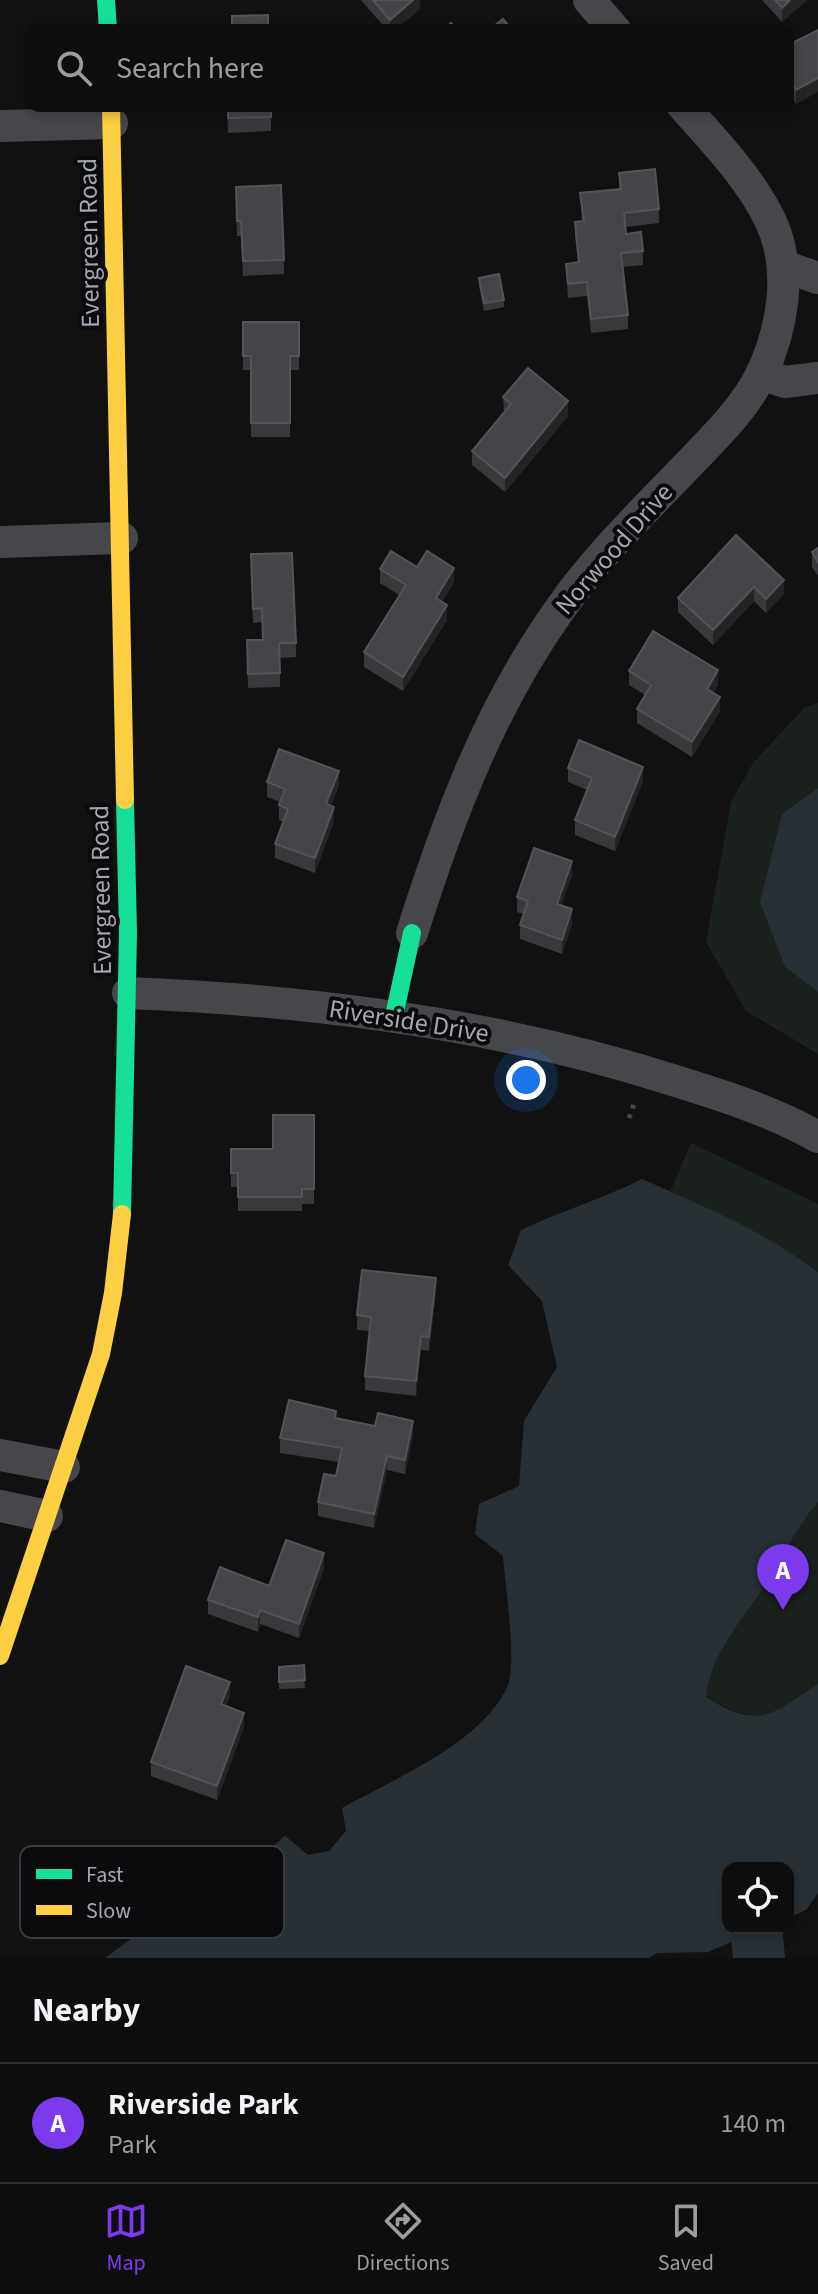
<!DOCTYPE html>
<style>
:root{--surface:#0d0d0d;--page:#1b1b1b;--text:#f1f3f6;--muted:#9a9c9d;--line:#2d2d2e;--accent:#7c3aed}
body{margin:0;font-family:"Source Sans 3",sans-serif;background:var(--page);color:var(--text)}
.controls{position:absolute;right:24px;bottom:24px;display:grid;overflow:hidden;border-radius:16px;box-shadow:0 4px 12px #0003}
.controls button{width:72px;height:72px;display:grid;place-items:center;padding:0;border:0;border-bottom:2px solid var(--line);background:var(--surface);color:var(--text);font:40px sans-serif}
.you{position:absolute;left:526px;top:1080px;width:28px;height:28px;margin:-20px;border:6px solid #fff;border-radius:50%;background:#1a73e8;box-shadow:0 0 0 12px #1a73e833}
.badge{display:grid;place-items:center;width:52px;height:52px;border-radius:50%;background:var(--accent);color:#fff;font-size:26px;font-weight:700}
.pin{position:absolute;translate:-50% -66px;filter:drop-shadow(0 2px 4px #0008)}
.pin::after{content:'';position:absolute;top:42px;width:28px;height:24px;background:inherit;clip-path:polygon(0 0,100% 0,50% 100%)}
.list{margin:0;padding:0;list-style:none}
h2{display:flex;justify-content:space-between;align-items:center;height:104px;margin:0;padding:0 32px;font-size:34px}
h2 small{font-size:26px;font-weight:400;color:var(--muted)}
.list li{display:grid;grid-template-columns:52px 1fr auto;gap:24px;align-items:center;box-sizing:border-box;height:120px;padding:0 32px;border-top:2px solid var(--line)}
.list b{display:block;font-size:30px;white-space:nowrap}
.list p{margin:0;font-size:26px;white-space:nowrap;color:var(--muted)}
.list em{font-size:26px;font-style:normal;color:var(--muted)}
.icon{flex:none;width:44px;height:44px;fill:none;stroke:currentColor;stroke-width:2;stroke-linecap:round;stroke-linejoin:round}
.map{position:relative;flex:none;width:818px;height:1958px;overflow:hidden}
.search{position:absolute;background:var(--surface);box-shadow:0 4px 12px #0003;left:24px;right:24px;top:24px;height:88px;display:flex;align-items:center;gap:20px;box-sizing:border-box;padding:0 28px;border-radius:16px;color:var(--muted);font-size:30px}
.sheet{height:224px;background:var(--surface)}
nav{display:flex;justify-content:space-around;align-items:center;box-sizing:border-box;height:112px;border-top:2px solid var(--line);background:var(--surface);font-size:22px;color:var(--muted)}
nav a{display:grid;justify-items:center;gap:4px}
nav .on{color:var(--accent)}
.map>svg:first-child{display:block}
.green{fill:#1b211c}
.water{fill:#283036}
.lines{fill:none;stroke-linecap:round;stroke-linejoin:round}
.river{stroke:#283036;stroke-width:52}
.path{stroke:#47484b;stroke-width:5;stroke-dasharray:4 6;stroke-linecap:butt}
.street{stroke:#46474a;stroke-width:32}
.fast{stroke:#16e098;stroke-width:18}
.slow{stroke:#ffcf43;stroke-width:18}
.wall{fill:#39393c}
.shaded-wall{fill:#242425}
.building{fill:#444549;stroke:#535459;stroke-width:2}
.labels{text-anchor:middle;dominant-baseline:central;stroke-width:8;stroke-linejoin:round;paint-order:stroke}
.street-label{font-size:26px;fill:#a2a7b2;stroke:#0b0b0d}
.key{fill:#0b0b0d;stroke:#383a3f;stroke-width:2}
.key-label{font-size:22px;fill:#a2a7b2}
</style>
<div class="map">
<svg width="818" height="1958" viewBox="0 0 818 1958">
<rect width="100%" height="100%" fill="#111"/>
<path class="green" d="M818 703V788L782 814 785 967 818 992V1054L746 1011 706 942 731 802 753 763 804 708Z
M691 1143 818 1204V1272C772 1238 722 1215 670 1192Z
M818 1502V1684C767 1717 762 1728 706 1697 712 1650 743 1621 767 1582 784 1554 797 1527 818 1502Z"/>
<path class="water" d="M818 788V992L785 967 760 902 782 814Z
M642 1179C703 1206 764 1231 818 1272V1502C797 1527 784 1554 767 1582 743 1621 712 1650 706 1697 760 1730 770 1715 818 1684V1893L806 1910 788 1918V1868H728V1928H764L708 1952 657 1953 648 1958H105L159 1918 229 1896 256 1871 260 1857 285 1836 308 1855 329 1851 346 1831 342 1808C394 1779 484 1742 508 1685 517 1660 505 1584 503 1556L475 1534 479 1504 519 1486 524 1421 557 1367 542 1301 508 1265 521 1230C561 1211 602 1199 642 1179Z"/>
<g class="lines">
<path class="river" d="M756 1928 759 1958"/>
<path class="path" d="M629 1118 636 1099"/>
<path class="street" d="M589 0 615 30
M0 126 112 123
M783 266 818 278
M761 374 785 382 818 378
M0 542 122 538
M412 933C448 819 490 707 560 609 597 556 644 511 689 464 715 437 744 409 761 375 783 328 793 270 771 222 751 179 714 141 683 106
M128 993C309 1000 492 1023 666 1078 718 1094 770 1110 818 1137
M0 1455 64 1467
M0 1506 47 1516"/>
<path class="fast" d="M106 0 108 30
M394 1016 412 933
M122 1214 128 933 125 800"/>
<path class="slow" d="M111 106 125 800
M0 1656 101 1354 113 1293 122 1214"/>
</g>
<path class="wall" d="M361 0H420V9L395 30H387Z
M762 0H807L782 22Z
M818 30 796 104 788 89V45Z
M227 106H271V131L228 133Z
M619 173 659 209V223L625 227 626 234 643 251V265L623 267 628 315V329L591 333 587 296 568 298 566 264 578 262 575 236V222L582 221 580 193 619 189Z
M236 201 284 260V274L243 276 241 236H237Z
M479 278 504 300V307L484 311 479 286Z
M243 322H299V370H290V437H251V370H243Z
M503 397 568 416 505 492 472 465V451L504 412Z
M736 535 784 594 766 613 754 601 713 645 678 612V598Z
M818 548V576L812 567V552Z
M417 567 454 582 442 602 447 620 403 691 364 667V652L399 595 380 583V569Z
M251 569 296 643V657L280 658V687L248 688 247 640H262V622L253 623Z
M629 671 718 684 713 693 720 711 692 757 637 723V709L645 695 629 685Z
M568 768 643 781 615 851 575 835V820L587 790 568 782Z
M267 782 339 785 331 806 334 821 315 873 275 858V844L283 822 279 820V805L280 802 267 797Z
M572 875 561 905 572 924 562 954 520 939V925L523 914 517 912V897Z
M314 1115V1204H302V1211H238V1187H231V1149H273Z
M436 1292 429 1351 421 1350 416 1396 365 1390V1376L370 1331 357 1330V1315Z
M336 1418 413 1435 405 1474 387 1470 374 1528 318 1516V1502L336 1476 339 1462 280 1453V1438Z
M324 1568 299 1638 260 1624 258 1632 208 1614V1600L269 1586Z
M304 1665 305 1688 279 1689V1667Z
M230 1696 226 1706 244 1727 217 1800 151 1776V1762Z"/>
<path class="shaded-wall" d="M413 0H420V9L395 30H390V20Z
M790 0H807L782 22V8Z
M818 78V92L796 104V90Z
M568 401V416L505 492V478Z
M454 568V582L436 612V598Z
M784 580V594L766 613V599Z
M754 587V601L713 645V630Z
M447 605V620L403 691V677Z
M718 670V684L707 703V689Z
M720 697V711L692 757V742Z
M643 767V781L615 851V837Z
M339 771V785L326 819V804Z
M334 807V821L315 873V858Z
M572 861V875L557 918V904Z
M572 909V924L562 954V940Z
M436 1278V1292L429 1351V1337Z
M421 1336V1350L416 1396V1381Z
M413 1421V1435L405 1474V1460Z
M387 1456V1470L374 1528V1514Z
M324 1553V1568L299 1638V1624Z
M260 1610V1624L258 1632V1617Z
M230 1682V1696L221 1719V1704Z
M244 1713V1727L217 1800V1786Z"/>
<path class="building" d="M373 0H413L390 20Z
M775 0H790L782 8Z
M268 15V30H232V16Z
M503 19 512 30H489Z
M451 23 457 30H442Z
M818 30V78L796 90 788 75V45Z
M228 106H271V117L228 118Z
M655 169 659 209 624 213 626 234 641 232 643 251 621 253 628 315 591 319 587 282 568 284 566 264 579 262 575 222 584 221 580 193 621 189 619 173Z
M281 185 284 260 243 261 241 221H237L236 187Z
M499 274 504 300 484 303 479 278Z
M243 322H299V356H290V423H251V356H243Z
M528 368 568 401 505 478 472 451 511 404 503 397Z
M736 535 784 580 766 599 754 587 713 630 678 598Z
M818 548V562L812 552Z
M391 551 417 567 427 551 454 568 436 598 447 605 403 677 364 652 406 585 380 569Z
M292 553 296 643H279L280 673 248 674 247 640H263L262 608 253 609 251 554Z
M653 631 718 670 707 689 720 697 692 742 637 709 651 685 629 671Z
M579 740 643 767 615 837 575 820 592 778 568 768Z
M279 749 339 771 326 804 334 807 315 858 275 844 288 809 279 805 285 789 267 782Z
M534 848 572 861 557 904 572 909 562 940 520 925 528 901 517 897Z
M273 1115H314V1189H302V1197H238V1173H231V1149H273Z
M362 1270 436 1278 429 1337 421 1336 416 1381 365 1376 371 1317 357 1315Z
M289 1400 336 1411 335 1418 375 1426 378 1413 413 1421 405 1460 387 1456 374 1514 318 1502 324 1474 336 1476 342 1448 280 1438Z
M286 1540 324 1553 299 1624 260 1610 258 1617 208 1600 220 1567 269 1586Z
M304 1665 305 1680 279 1682V1667Z
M186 1666 230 1682 221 1704 244 1713 217 1786 151 1762Z"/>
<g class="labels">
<g class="street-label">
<text transform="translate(89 243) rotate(-91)">Evergreen Road</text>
<text transform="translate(614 549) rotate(-49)">Norwood Drive</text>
<text transform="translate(101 890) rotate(-91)">Evergreen Road</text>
<text transform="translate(409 1021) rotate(9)">Riverside Drive</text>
</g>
</g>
<rect x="20" y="1846" width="264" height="92" rx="12" class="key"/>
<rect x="36" y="1869" width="36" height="10" fill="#16e098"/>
<rect x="36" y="1905" width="36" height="10" fill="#ffcf43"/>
<g class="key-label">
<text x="86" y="1882">Fast</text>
<text x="86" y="1918">Slow</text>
</g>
</svg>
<div class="controls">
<button><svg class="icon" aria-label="locate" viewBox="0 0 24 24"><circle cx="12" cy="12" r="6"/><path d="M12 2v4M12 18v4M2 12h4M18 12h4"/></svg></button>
</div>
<div class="you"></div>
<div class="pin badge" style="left:783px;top:1610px">A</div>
<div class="search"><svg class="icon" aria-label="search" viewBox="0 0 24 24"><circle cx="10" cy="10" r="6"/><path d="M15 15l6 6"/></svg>Search here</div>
</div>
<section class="sheet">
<h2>Nearby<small></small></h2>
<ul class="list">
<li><span class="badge">A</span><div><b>Riverside Park</b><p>Park</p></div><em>140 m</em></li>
</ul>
</section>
<nav>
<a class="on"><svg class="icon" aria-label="map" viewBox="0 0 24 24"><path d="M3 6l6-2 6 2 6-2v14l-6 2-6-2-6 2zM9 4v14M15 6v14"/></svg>Map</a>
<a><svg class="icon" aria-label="directions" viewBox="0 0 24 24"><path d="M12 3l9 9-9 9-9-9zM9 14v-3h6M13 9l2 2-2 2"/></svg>Directions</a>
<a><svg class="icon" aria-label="saved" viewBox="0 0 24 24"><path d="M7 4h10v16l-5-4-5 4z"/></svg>Saved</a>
</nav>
